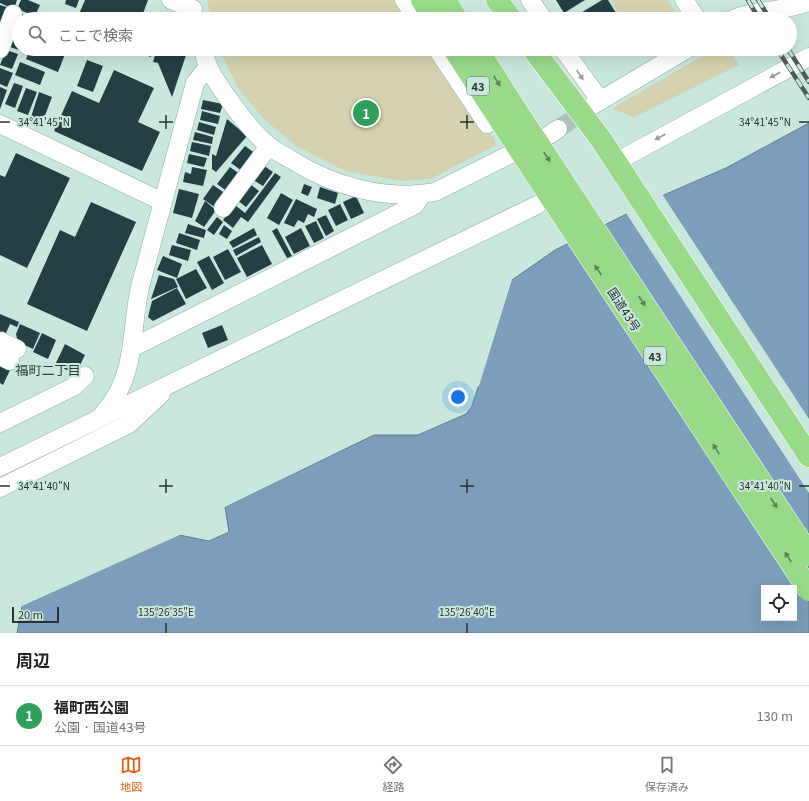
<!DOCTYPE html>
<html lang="ja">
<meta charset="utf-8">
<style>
:root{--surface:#fff;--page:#f2f2f2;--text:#202124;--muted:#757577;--line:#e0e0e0;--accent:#ea580c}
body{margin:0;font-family:Georgia,"Noto Sans JP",serif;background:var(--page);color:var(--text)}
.controls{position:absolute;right:12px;bottom:12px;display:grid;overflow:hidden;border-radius:0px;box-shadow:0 4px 16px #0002}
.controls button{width:36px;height:36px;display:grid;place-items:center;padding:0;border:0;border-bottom:1px solid var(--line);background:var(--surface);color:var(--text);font:20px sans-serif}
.scale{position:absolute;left:12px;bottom:10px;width:47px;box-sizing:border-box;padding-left:4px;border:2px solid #283431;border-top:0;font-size:11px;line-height:14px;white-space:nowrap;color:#283431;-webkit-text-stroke:3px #c9e8dd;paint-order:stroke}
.you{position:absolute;left:458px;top:397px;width:14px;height:14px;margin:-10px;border:3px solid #fff;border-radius:50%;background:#1a73e8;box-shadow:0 0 0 6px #1a73e833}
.badge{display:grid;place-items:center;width:26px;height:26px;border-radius:50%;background:var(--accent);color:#fff;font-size:13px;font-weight:700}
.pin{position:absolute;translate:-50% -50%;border:2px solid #fff;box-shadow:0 1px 4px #0006}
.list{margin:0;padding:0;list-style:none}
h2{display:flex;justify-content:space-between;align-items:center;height:52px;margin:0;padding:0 16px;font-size:17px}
h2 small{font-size:13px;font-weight:400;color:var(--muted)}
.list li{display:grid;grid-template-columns:26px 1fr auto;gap:12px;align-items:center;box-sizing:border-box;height:60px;padding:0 16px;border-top:1px solid var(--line)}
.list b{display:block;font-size:15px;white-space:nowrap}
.list p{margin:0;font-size:13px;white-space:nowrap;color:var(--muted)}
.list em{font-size:13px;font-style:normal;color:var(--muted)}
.icon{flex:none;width:22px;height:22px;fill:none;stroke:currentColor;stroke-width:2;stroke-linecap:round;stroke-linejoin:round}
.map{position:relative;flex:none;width:809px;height:633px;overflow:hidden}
.search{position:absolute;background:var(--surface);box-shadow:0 4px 16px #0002;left:12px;right:12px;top:12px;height:44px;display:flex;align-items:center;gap:10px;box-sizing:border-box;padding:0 14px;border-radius:22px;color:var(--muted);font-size:15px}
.sheet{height:112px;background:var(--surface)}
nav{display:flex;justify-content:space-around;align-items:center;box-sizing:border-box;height:56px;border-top:1px solid var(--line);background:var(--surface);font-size:11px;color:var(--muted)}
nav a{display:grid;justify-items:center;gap:2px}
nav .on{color:var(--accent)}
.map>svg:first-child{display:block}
.green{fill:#d5d3af}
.water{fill:#7a9ebb;stroke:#617e92;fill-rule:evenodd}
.pier{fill:#c9e8dd}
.building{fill:#234044}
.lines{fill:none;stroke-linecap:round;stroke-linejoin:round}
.minor-tunnel{stroke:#a9c4bb;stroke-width:18;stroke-dasharray:18 9;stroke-linecap:butt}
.minor-casing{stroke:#90ada4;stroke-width:19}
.highway-casing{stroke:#fff;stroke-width:23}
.minor{stroke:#fff;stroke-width:18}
.highway{stroke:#99da88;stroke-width:22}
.rail-casing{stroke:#4d5d58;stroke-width:4.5}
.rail{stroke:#c9e8dd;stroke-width:3;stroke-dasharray:9;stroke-linecap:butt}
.highway-bridge-casing{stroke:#fff;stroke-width:23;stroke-linecap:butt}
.highway-bridge{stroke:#99da88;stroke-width:22}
.oneway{fill:#949a98}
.oneway2{fill:#5b7f58}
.ticks{fill:none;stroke:#283431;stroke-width:1.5}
.labels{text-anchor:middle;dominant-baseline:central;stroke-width:4;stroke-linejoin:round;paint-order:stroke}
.shield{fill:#c9e8dd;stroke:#586a65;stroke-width:1}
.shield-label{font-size:11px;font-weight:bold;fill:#283431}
.street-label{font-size:12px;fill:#283431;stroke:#c9e8dd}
.neighbourhood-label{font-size:13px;fill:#264039;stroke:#c9e8dd}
.ticks-label{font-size:10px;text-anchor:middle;fill:#283431;stroke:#c9e8dd;stroke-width:4;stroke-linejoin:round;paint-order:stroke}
</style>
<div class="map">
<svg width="809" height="633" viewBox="0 0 809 633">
<rect width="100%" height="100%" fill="#c9e8dd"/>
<path class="green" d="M207 0H400L412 19H211Z
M610 0H668L679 18V19H622Z
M219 49H432L480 121 494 138 496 145 431 179 403 181 350 172 337 167 296 146 265 120 239 90Z
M714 49H728L739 65 633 118 628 114 614 110 613 108Z"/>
<path class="water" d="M809 123V633H17L22 606 179 535 209 541 229 532 225 507 374 435H418L466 414 472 406 512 280 555 250 666 194 726 168ZM764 588H794V618H764Z"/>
<path class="pier" d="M662 194 809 419V493L626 213Z
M510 280H512L493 341 479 386 476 387Z
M373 433H376L223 508 224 506Z
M179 533 182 534 20 607 21 604Z"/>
<path class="building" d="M0 0H17L14 9 0 3Z
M21 0H28L40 5 35 16 17 9Z
M66 0H79L76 8 65 4Z
M85 0H148L141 19H77Z
M556 0H585L564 13Z
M602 0H608L616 13 606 19H571Z
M0 5 7 7 0 27Z
M19 13 34 19H19V30L13 28Z
M12 30 19 32V50L7 46Z
M30 49H67L58 72 26 59Z
M135 49H153L151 57 134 51Z
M157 49H188L172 97 158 63 153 62Z
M6 50 18 54 12 69 0 65Z
M87 60 103 66 93 92 77 86Z
M20 62 45 72 40 85 15 75Z
M0 68 13 73 7 87 0 84Z
M114 70 154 88 138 122 160 132 142 171 54 131 72 91 99 103Z
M14 83 23 86 15 108 5 104Z
M0 87 7 90 0 109Z
M26 88 37 92 28 115 17 111Z
M39 92 52 97 43 121 31 117Z
M203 100 223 104 220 113 201 109Z
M202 111 220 116 218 124 200 120Z
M227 119 247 136 216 172 212 169V154L216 156Z
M199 122 216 127 214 135 197 130Z
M195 132 213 137 212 144 193 140Z
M192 142 211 146 209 156 190 151Z
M245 146 256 154 242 171 231 163Z
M16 153 70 178 27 268 0 255V175L5 177Z
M189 154 207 158 204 167 187 163Z
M263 165 273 172 263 186 253 180Z
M192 167 207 170 203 186 183 182 185 172 191 174Z
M230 167 241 175 228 192 217 184Z
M275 173 281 177 248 222 241 217 233 228 223 220 235 205 245 213Z
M250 184 259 191 246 207 237 200Z
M304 184 312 187 308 196 301 193Z
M213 185 226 194 216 208 203 199Z
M320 187 338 193 335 204 317 198Z
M179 189 199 194 192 218 173 213Z
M281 193 293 200 279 225 267 218Z
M356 196 364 213 351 219 343 202Z
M296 199 317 209 314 217 308 214 304 223 298 220 294 227 284 223Z
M205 201 216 210 204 227 195 221Z
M91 202 136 222 87 331 27 304 60 230 75 237Z
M340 204 348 220 336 226 328 210Z
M326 215 334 231 326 236 317 219Z
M217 217 223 222 214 235 207 230Z
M316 221 324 238 314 243 305 226Z
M188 224 206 230 204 238 185 233Z
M224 225 232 231 227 239 219 234Z
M254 228 257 235 233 248 229 242Z
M277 228 292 256 287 258 272 231Z
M301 228 310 246 294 254 285 237Z
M179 233 200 240 197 250 176 243Z
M259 237 261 242 236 256 233 250Z
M172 245 191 250 188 261 169 255Z
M262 245 272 264 247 277 237 258Z
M228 249 241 272 225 280 213 257Z
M163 256 182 264 177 278 157 270Z
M209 256 224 283 212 290 197 262Z
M196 269 207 288 186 299 176 279Z
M159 275 174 279 178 287 151 299Z
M177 288 186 304 153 321 148 317 152 301Z
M0 314 19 322 17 327 10 324 6 333 2 331 0 336Z
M20 324 40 333 33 349 18 342 16 334Z
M222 325 228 340 208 348 202 333Z
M42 333 56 340 48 359 33 352Z
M65 344 85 355 79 367 76 365 72 372 55 365Z
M0 363 11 368 3 385 0 383Z"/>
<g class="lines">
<path class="minor-tunnel" d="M558 129 592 106"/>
<defs>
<path id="minor" d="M171 0 193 9
M404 0 417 19
M530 0 543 19
M684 0 697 19
M733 19C757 9 784 12 809 2
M0 49 13 14
M203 49C208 72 215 79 227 97 239 114 253 133 269 146 275 151 283 155 290 159 333 186 384 201 435 192L513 153
M437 49 487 124
M563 49 600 100
M593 105 687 49
M0 124 163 202
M549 135 558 129
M616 162 809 57
M223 208 269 146
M0 341 17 349
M132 348 415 205 422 194
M0 356 10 361
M103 414C137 376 130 333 140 287L195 83 207 68
M0 423 73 387 85 376
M0 467 537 205
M0 488 129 424 161 394"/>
<path id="highway" d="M422 0 434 19
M445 0 457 19
M497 0 511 19
M454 49 502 123
M477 49 518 113
M600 138 809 456"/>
</defs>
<use href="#minor" class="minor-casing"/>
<use href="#highway" class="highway-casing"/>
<use href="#minor" class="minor"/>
<use href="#highway" class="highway"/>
<defs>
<path id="rail" d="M748 0 759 19
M758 0 770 19
M777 49 809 98
M788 49 809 82"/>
</defs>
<use href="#rail" class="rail-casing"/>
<use href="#rail" class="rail"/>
<defs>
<path id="highway-bridge" d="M533 49 600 138
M518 113 809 555
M502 123 809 590"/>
</defs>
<use href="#highway-bridge" class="highway-bridge-casing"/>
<use href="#highway-bridge" class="highway-bridge"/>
</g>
<defs><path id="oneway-solid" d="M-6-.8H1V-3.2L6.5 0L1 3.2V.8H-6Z"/></defs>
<g class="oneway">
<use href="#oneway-solid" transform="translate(580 75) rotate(56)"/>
<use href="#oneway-solid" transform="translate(775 75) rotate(152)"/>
<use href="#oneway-solid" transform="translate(660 137) rotate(152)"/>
</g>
<g class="oneway2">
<use href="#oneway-solid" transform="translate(497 81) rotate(57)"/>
<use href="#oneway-solid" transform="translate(547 157) rotate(57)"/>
<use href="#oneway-solid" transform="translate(598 270) rotate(-123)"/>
<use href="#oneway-solid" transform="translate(642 301) rotate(57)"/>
<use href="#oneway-solid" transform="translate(716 449) rotate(-123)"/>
<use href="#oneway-solid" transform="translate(774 503) rotate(57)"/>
<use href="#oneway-solid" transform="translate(788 557) rotate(-123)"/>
</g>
<path class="ticks" d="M166 115V129M467 115V129M0 122H10M159 122H173M460 122H474M799 122H809M166 479V493M467 479V493M0 486H10M159 486H173M460 486H474M799 486H809M166 623V633M467 623V633"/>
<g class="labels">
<g class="shield">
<rect x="467" y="77" width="22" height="18" rx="3"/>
<rect x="644" y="347" width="22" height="18" rx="3"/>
</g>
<g class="shield-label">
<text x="478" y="86">43</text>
<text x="655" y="356">43</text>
</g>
<g class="street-label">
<text transform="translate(625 309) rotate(57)">国道43号</text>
</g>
<g class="neighbourhood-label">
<text x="48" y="369">福町二丁目</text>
</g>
</g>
<g class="ticks-label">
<text x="44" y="126">34°41'45"N</text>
<text x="765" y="126">34°41'45"N</text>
<text x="44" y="490">34°41'40"N</text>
<text x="765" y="490">34°41'40"N</text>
<text x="166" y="616">135°26'35"E</text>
<text x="467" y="616">135°26'40"E</text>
</g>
</svg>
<div class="controls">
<button><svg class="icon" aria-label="locate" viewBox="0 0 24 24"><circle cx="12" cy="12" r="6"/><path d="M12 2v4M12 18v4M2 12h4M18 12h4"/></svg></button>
</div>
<div class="scale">20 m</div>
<div class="you"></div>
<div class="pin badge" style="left:366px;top:113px;background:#2e9e5b">1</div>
<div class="search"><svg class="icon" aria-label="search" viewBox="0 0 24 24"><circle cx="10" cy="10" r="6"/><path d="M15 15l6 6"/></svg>ここで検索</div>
</div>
<section class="sheet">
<h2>周辺<small></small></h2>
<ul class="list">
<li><span class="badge" style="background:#2e9e5b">1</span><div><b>福町西公園</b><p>公園 · 国道43号</p></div><em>130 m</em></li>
</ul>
</section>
<nav>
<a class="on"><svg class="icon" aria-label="map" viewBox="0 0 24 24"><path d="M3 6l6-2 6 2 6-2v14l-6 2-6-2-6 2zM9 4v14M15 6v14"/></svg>地図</a>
<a><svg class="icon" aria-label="directions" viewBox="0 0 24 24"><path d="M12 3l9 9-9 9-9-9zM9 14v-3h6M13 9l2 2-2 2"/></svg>経路</a>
<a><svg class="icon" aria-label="saved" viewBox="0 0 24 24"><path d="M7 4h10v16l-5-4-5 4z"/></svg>保存済み</a>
</nav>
